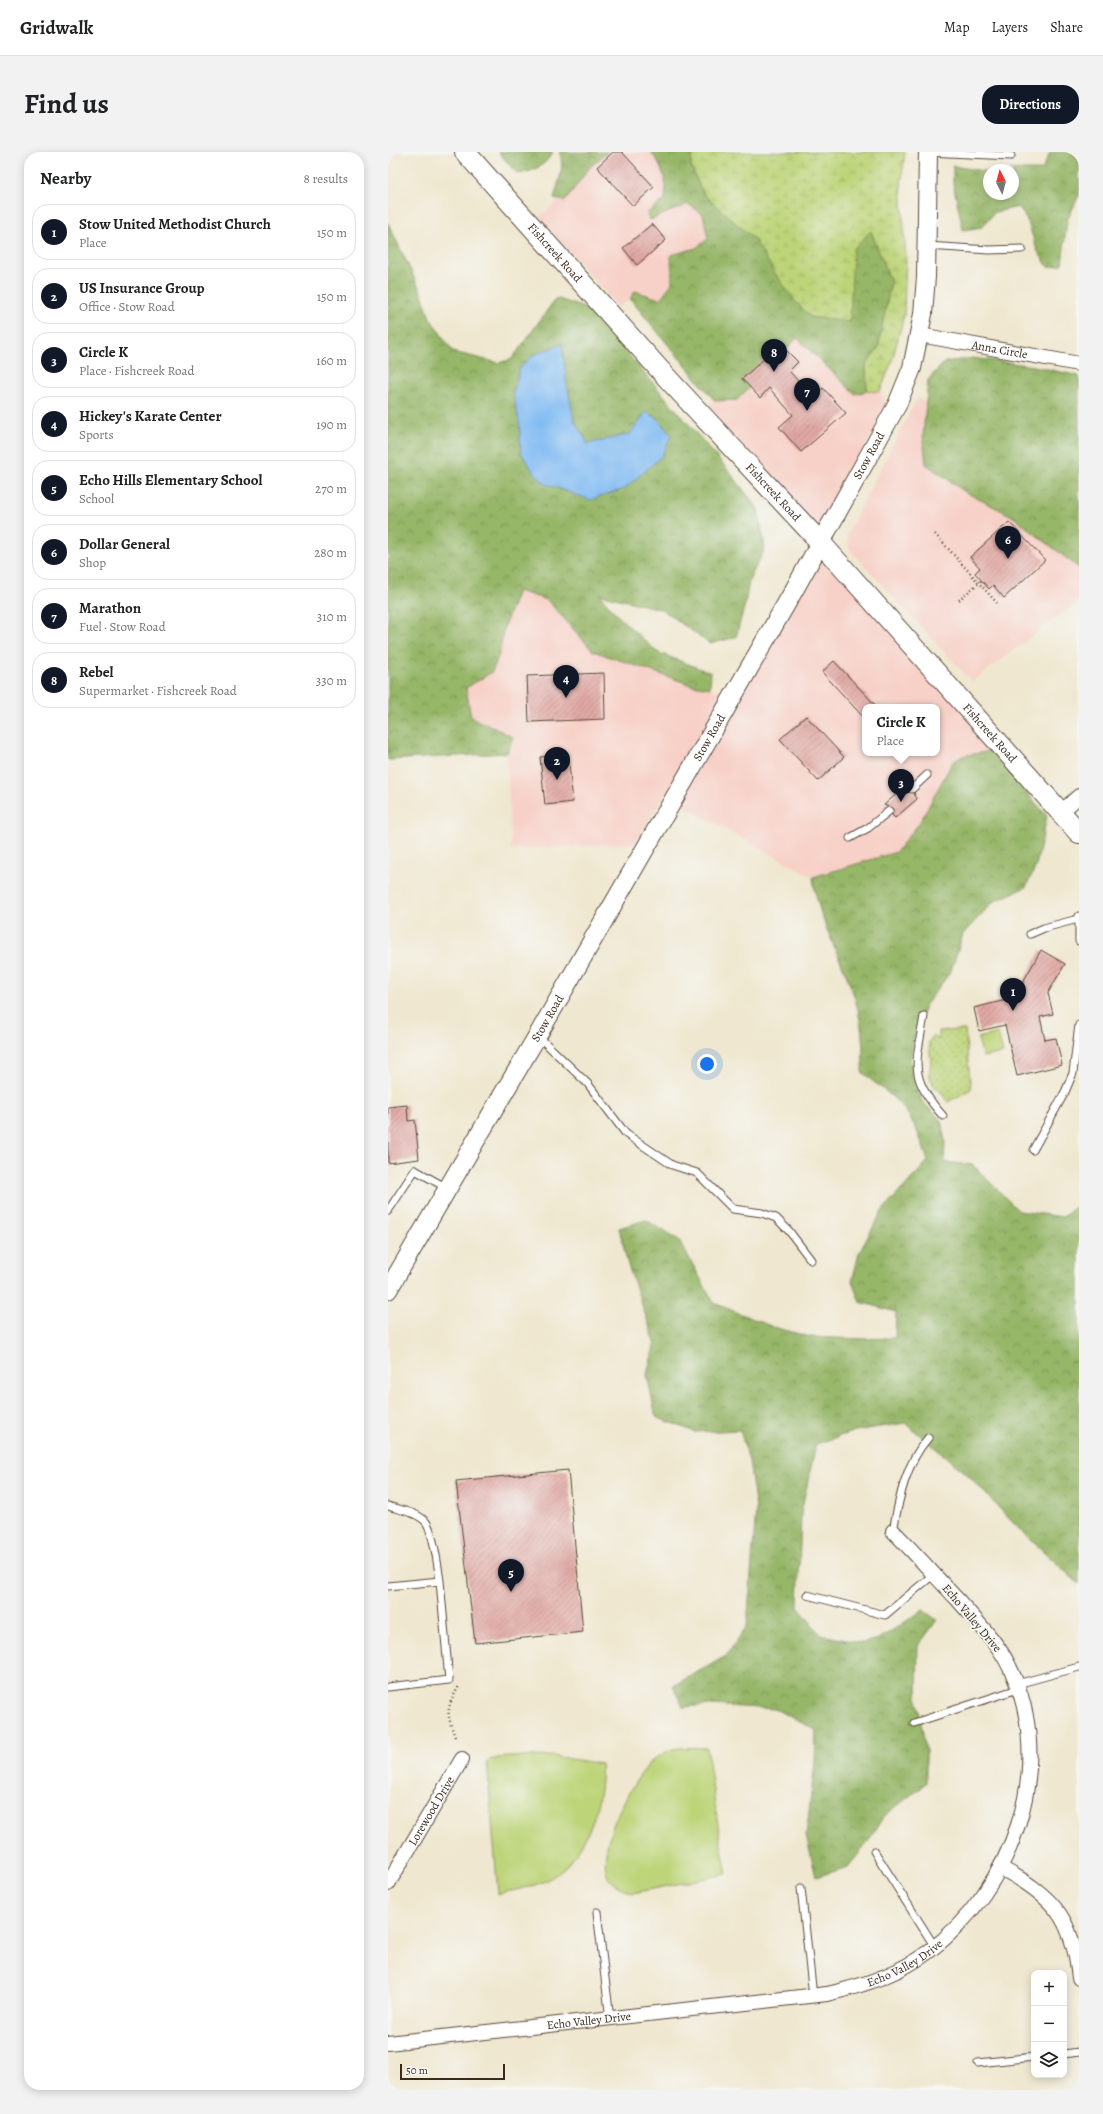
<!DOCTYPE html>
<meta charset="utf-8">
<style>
:root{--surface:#fff;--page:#f2f2f2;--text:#202124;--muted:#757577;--line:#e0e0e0;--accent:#111827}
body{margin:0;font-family:Alegreya,serif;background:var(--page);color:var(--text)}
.controls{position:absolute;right:12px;bottom:12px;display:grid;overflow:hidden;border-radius:8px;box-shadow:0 2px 10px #0003}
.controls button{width:36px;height:36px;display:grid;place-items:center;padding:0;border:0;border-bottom:1px solid var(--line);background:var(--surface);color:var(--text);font:20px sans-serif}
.compass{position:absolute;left:595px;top:12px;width:36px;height:36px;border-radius:50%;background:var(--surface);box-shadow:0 2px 10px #0003;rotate:354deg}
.scale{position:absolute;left:12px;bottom:10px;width:105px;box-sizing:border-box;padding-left:4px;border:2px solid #3b2a1e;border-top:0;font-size:11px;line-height:14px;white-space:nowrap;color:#3b2a1e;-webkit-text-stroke:3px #f6f6f2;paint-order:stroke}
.you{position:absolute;left:319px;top:912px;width:14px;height:14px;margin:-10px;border:3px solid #fff;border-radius:50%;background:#1a73e8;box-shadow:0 0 0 6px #1a73e833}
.badge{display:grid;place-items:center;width:26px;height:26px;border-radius:50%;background:var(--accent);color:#fff;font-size:13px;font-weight:700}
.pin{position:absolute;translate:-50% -33px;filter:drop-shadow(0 1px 2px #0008)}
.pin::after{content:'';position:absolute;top:21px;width:14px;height:12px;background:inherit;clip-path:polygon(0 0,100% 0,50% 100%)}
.popup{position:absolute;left:474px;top:552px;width:78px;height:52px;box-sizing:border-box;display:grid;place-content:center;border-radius:8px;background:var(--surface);filter:drop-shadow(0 1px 3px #0005);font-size:13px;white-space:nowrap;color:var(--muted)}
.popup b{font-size:15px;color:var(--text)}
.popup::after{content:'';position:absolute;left:50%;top:100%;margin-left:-8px;border:8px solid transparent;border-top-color:var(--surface)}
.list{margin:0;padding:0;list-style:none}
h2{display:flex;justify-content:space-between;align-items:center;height:52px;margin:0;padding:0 16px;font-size:17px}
h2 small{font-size:13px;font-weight:400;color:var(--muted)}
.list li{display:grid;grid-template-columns:26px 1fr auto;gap:12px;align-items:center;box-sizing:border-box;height:56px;margin:0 8px 8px;padding:0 8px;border:1px solid var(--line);border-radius:16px}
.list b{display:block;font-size:15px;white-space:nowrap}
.list p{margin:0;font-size:13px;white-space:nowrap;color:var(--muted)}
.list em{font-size:13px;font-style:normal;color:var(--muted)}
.icon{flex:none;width:22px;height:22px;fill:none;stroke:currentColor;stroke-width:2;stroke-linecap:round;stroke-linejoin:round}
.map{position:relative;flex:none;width:691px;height:1938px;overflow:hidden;border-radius:16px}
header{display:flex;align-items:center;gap:24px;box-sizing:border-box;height:56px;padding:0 20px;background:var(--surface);border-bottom:1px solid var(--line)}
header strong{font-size:19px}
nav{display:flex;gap:22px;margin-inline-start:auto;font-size:14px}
.intro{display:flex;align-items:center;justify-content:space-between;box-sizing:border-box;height:96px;padding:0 24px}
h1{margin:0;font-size:28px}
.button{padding:10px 18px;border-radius:16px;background:var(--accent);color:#fff;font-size:14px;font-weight:700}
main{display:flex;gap:24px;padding:0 24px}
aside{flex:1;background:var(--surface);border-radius:16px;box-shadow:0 2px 10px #0003}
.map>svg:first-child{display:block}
.built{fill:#f7d1c8;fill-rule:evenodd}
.green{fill:#bdd478;stroke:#7c7f4b}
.forest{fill:url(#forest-crowns);stroke:#687043}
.wetland{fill:url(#wetland-marsh);stroke:#7c7f4b}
.park{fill:url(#park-dots);stroke:#7c7f4b}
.water{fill:#82bcf3;stroke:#5e7388}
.building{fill:url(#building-hatch)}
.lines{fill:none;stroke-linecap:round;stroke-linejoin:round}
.service-casing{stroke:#564639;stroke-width:9}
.minor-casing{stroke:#564639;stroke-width:16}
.tertiary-casing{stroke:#564639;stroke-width:20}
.secondary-casing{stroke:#564639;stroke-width:22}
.path{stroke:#564639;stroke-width:2.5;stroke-dasharray:1 3;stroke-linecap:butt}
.service{stroke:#fff;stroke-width:7}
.minor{stroke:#fff;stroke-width:14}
.tertiary{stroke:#fff;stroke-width:18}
.secondary{stroke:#fff;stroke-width:20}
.labels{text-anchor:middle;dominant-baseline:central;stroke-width:3.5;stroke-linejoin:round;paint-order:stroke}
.street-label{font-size:12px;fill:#3b2a1e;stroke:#f6f6f2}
</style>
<header>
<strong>Gridwalk</strong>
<nav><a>Map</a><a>Layers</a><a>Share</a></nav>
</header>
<div class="intro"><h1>Find us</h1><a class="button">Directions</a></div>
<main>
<aside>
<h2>Nearby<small>8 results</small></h2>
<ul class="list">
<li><span class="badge">1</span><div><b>Stow United Methodist Church</b><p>Place</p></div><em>150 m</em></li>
<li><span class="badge">2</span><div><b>US Insurance Group</b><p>Office · Stow Road</p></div><em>150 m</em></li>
<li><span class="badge">3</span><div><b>Circle K</b><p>Place · Fishcreek Road</p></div><em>160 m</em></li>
<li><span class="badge">4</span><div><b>Hickey's Karate Center</b><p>Sports</p></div><em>190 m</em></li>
<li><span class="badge">5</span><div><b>Echo Hills Elementary School</b><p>School</p></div><em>270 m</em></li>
<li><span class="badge">6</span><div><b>Dollar General</b><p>Shop</p></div><em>280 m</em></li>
<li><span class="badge">7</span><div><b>Marathon</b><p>Fuel · Stow Road</p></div><em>310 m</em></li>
<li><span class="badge">8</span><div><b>Rebel</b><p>Supermarket · Fishcreek Road</p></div><em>330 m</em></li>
</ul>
</aside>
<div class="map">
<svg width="691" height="1938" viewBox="0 0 691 1938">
<defs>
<pattern id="forest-crowns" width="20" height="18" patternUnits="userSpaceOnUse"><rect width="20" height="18" fill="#96b668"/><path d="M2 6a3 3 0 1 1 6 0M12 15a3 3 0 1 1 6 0" fill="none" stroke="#7c9455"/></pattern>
<pattern id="wetland-marsh" width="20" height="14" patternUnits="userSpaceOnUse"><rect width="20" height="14" fill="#bdd478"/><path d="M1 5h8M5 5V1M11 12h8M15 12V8" fill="none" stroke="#a3b667"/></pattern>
<pattern id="park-dots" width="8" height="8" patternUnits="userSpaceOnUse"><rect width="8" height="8" fill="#bdd478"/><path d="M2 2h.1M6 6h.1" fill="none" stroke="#a3b667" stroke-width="1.8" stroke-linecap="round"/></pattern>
<pattern id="building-hatch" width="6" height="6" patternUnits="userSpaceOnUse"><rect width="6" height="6" fill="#e1a8a4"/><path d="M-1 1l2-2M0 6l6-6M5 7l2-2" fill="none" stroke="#b88985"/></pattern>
</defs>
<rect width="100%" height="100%" fill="#f6f6f2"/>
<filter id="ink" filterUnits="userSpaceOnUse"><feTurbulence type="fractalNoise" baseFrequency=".025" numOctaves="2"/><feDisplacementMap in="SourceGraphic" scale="8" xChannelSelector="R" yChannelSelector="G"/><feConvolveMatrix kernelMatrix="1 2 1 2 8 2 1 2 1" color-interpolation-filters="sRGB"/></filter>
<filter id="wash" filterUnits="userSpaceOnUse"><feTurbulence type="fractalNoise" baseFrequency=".012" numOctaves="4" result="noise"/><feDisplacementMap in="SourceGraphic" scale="16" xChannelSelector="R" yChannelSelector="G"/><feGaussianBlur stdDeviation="0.9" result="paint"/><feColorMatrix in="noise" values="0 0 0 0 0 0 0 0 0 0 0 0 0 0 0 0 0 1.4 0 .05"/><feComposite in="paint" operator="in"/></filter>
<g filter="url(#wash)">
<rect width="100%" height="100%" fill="#efe7cf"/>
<path class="built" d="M219 0 263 1 274 17 279 33 277 48 259 61 267 66 300 52 315 62 320 87 308 96 283 103 284 131 272 147 247 139 242 147 230 155 151 65 171 48 177 49 202 15Z
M409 186 467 242 479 239 492 240 500 251 432 382 315 257 327 249 349 248Z
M529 246 538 250 535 284 553 324 577 340 624 364 691 416V448L584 530 461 397 459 382Z
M433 398 608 594 603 599 574 604 564 611 532 670 508 700 425 725 292 652ZM477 555H549V601H477Z
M130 439 159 448 206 499 304 533 340 540 247 691 123 697 119 601 124 585 83 565 77 536 104 520 111 503 116 475Z"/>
<path class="green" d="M610 881 615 901 595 905 590 886Z
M319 1596 332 1688 339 1722 245 1741C237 1738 223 1732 220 1725 207 1695 243 1630 264 1609 268 1605 275 1602 280 1599 289 1594 308 1596 319 1596Z
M165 1604 213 1612C216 1652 196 1711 157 1729 142 1736 125 1738 110 1742L99 1609C113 1603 148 1605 165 1604Z"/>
<path class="forest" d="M110 0H165C158 13 145 20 130 22Z
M171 0H220L202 15 177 49 166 47C169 32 178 15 171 0Z
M263 0H304L303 15 316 43 366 87 387 121 462 170 464 96 483 79 503 130 490 196 478 213 479 239 467 242 409 186 349 248 327 249 242 147 247 139 272 147 284 131 283 103 308 96 320 87 315 62 300 52 262 68 259 61 277 48C280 29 274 15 263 0Z
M662 0H691V43L679 69 674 113 660 115 649 98 640 70 631 55 607 60 594 75 575 78 565 31V14L601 20V42H625V18H622H654Z
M0 71 34 142 42 166 65 200 111 211 124 207 168 146 202 158 341 319 370 357 377 396 361 429 357 452 348 485 322 492 275 458 211 442 230 464 269 500 323 521 322 536 304 533 205 499 159 448 130 439 116 475 111 503 104 520 78 536 83 565 125 585 119 601 0 608Z
M585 206 646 214 691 224V416L624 364 577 340 538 312 535 284 540 228 557 210Z
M603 599 659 664 648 714 638 735 605 750 575 782 563 819 537 854 526 885 522 908 525 927 534 949 553 968 557 989 556 1010 585 1013 631 1059 675 1065 691 1052V1432L629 1375 580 1323 517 1271 467 1279 428 1292 413 1361 410 1455 433 1483 474 1491 491 1487 535 1458 549 1468 530 1494 529 1547 538 1598V1631L495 1665 478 1693 460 1715 428 1725 418 1683 427 1611 428 1578 387 1557 323 1553 295 1555 285 1534 338 1504 359 1474 368 1357 361 1309 352 1278 307 1280 268 1265 259 1223 267 1190 240 1113 231 1076 258 1068 291 1088 326 1151 385 1175 423 1185 475 1187 507 1186 508 1160 472 1150 464 1130 471 1101 494 1059 540 1009C533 988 525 963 508 948 497 938 485 930 474 920 476 892 474 865 464 838 451 801 429 765 425 725L508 700 532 670 564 611 574 604Z"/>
<path class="wetland" d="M304 0H517L513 33 518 105 516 164 504 209 492 240 479 239 478 213 490 196 503 130 483 79 465 97 462 170 423 165 407 149 387 121 366 87 316 43 303 15Z"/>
<path class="park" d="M577 878 583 937 560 950 554 941 546 934 541 922 543 911 541 890 545 883 551 888V879Z"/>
<path class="water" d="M174 192 178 227 186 268 200 292 242 282 258 260 269 266 283 283 274 304 236 337 202 348 156 331 145 319 133 301 131 269 125 242 132 216 147 202Z"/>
<g id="blocks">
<path class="building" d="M225 0H234L266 35 245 54 209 15Z
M264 72 278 88 249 113 235 96Z
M392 192 410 210 401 219 425 245 435 236 458 261 413 300 391 275 405 263 381 236 372 246 354 227Z
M621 370 657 408 616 446 605 433 601 437 587 421 592 416 582 405Z
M446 509 489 555H477V567L434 520Z
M216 521 217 567 141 570 139 524Z
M418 564 456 605 430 629 392 587Z
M180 602 185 650 157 653 152 605Z
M520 632V640L527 641 526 642 529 647 507 666 504 663 505 656 496 653Z
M653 798 677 812 660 841 665 862 652 865 657 888 668 886 674 913 629 924 617 873 591 879 586 856 626 846Z
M19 953 20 969 27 968 31 1007 0 1011V955Z
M180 1318 195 1480 87 1491 68 1329Z"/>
</g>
</g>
<g filter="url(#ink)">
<use href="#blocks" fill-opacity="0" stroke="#564639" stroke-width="1"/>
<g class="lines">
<defs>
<path id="service" d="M540 0 623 4
M539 94 601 98 634 97
M524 637 539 623
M462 686 480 676 501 659
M691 764V789
M642 782 656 776 690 767
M536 864C528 912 520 925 555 964
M150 884 200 932 238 982 284 1013 309 1021 345 1057 374 1061 388 1066 401 1079 423 1108
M645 998 677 940 685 921 691 873
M0 1059 27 1018 59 1036
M0 1354C12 1358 29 1360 38 1370 46 1381 50 1415 52 1429L0 1434
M505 1379C511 1346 518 1311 540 1286
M419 1443 497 1463 546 1422
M629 1532 691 1515
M0 1535 61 1528 52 1429
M526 1571 630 1537
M486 1699 547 1795
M413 1736 425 1844
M209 1760 222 1867
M676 1902 691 1900
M590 1911 646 1905"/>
<g id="minor">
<path id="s1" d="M532 183 691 212"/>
<path d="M672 661 691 644"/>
<path d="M613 1716C665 1744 685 1766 691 1826"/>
<path id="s2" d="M0 1732 74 1607"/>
<path id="s3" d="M0 1891 439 1842C475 1834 511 1822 540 1800 624 1738 670 1614 622 1516 610 1490 588 1469 570 1448 548 1425 527 1401 505 1379"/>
</g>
<g id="tertiary">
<path id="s4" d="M0 1138 151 881 401 447 509 253 524 216 535 162 538 125 540 0"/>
</g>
<g id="secondary">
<path id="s5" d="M77 0 281 228 432 390 691 681"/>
</g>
</defs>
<use href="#service" class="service-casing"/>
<use href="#minor" class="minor-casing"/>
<use href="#tertiary" class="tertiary-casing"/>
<use href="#secondary" class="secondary-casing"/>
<path class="path" d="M547 382 609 451
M571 448 594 428
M67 1585C58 1560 58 1557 71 1534"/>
<use href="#service" class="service"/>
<use href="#minor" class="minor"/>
<use href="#tertiary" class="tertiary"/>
<use href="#secondary" class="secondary"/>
</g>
</g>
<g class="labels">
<g class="street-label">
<text stroke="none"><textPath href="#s5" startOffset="135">Fishcreek Road</textPath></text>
<text stroke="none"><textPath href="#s1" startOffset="81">Anna Circle</textPath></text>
<text stroke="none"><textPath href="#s4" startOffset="963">Stow Road</textPath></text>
<text stroke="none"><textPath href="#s5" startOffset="459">Fishcreek Road</textPath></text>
<text stroke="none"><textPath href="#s5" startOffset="783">Fishcreek Road</textPath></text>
<text stroke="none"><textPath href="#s4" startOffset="639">Stow Road</textPath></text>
<text stroke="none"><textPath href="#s4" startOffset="315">Stow Road</textPath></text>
<text transform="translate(584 1466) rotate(50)">Echo Valley Drive</text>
<text stroke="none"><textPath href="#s2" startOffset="85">Lorewood Drive</textPath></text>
<text stroke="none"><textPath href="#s3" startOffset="526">Echo Valley Drive</textPath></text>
<text stroke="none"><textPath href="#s3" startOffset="202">Echo Valley Drive</textPath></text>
</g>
</g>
</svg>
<div class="controls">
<button>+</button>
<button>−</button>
<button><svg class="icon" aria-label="layers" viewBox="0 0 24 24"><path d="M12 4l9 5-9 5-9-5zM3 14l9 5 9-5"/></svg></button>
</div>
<svg class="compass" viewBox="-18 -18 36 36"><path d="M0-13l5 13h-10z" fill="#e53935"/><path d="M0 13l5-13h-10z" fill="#757577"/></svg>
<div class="scale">50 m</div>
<div class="you"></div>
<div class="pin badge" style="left:625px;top:859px">1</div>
<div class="pin badge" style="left:169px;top:628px">2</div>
<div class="pin badge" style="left:513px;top:650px">3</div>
<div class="popup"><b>Circle K</b>Place</div>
<div class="pin badge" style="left:178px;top:546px">4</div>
<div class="pin badge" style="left:123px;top:1440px">5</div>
<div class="pin badge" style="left:620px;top:407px">6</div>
<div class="pin badge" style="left:419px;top:259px">7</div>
<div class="pin badge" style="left:386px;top:220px">8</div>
</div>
</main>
